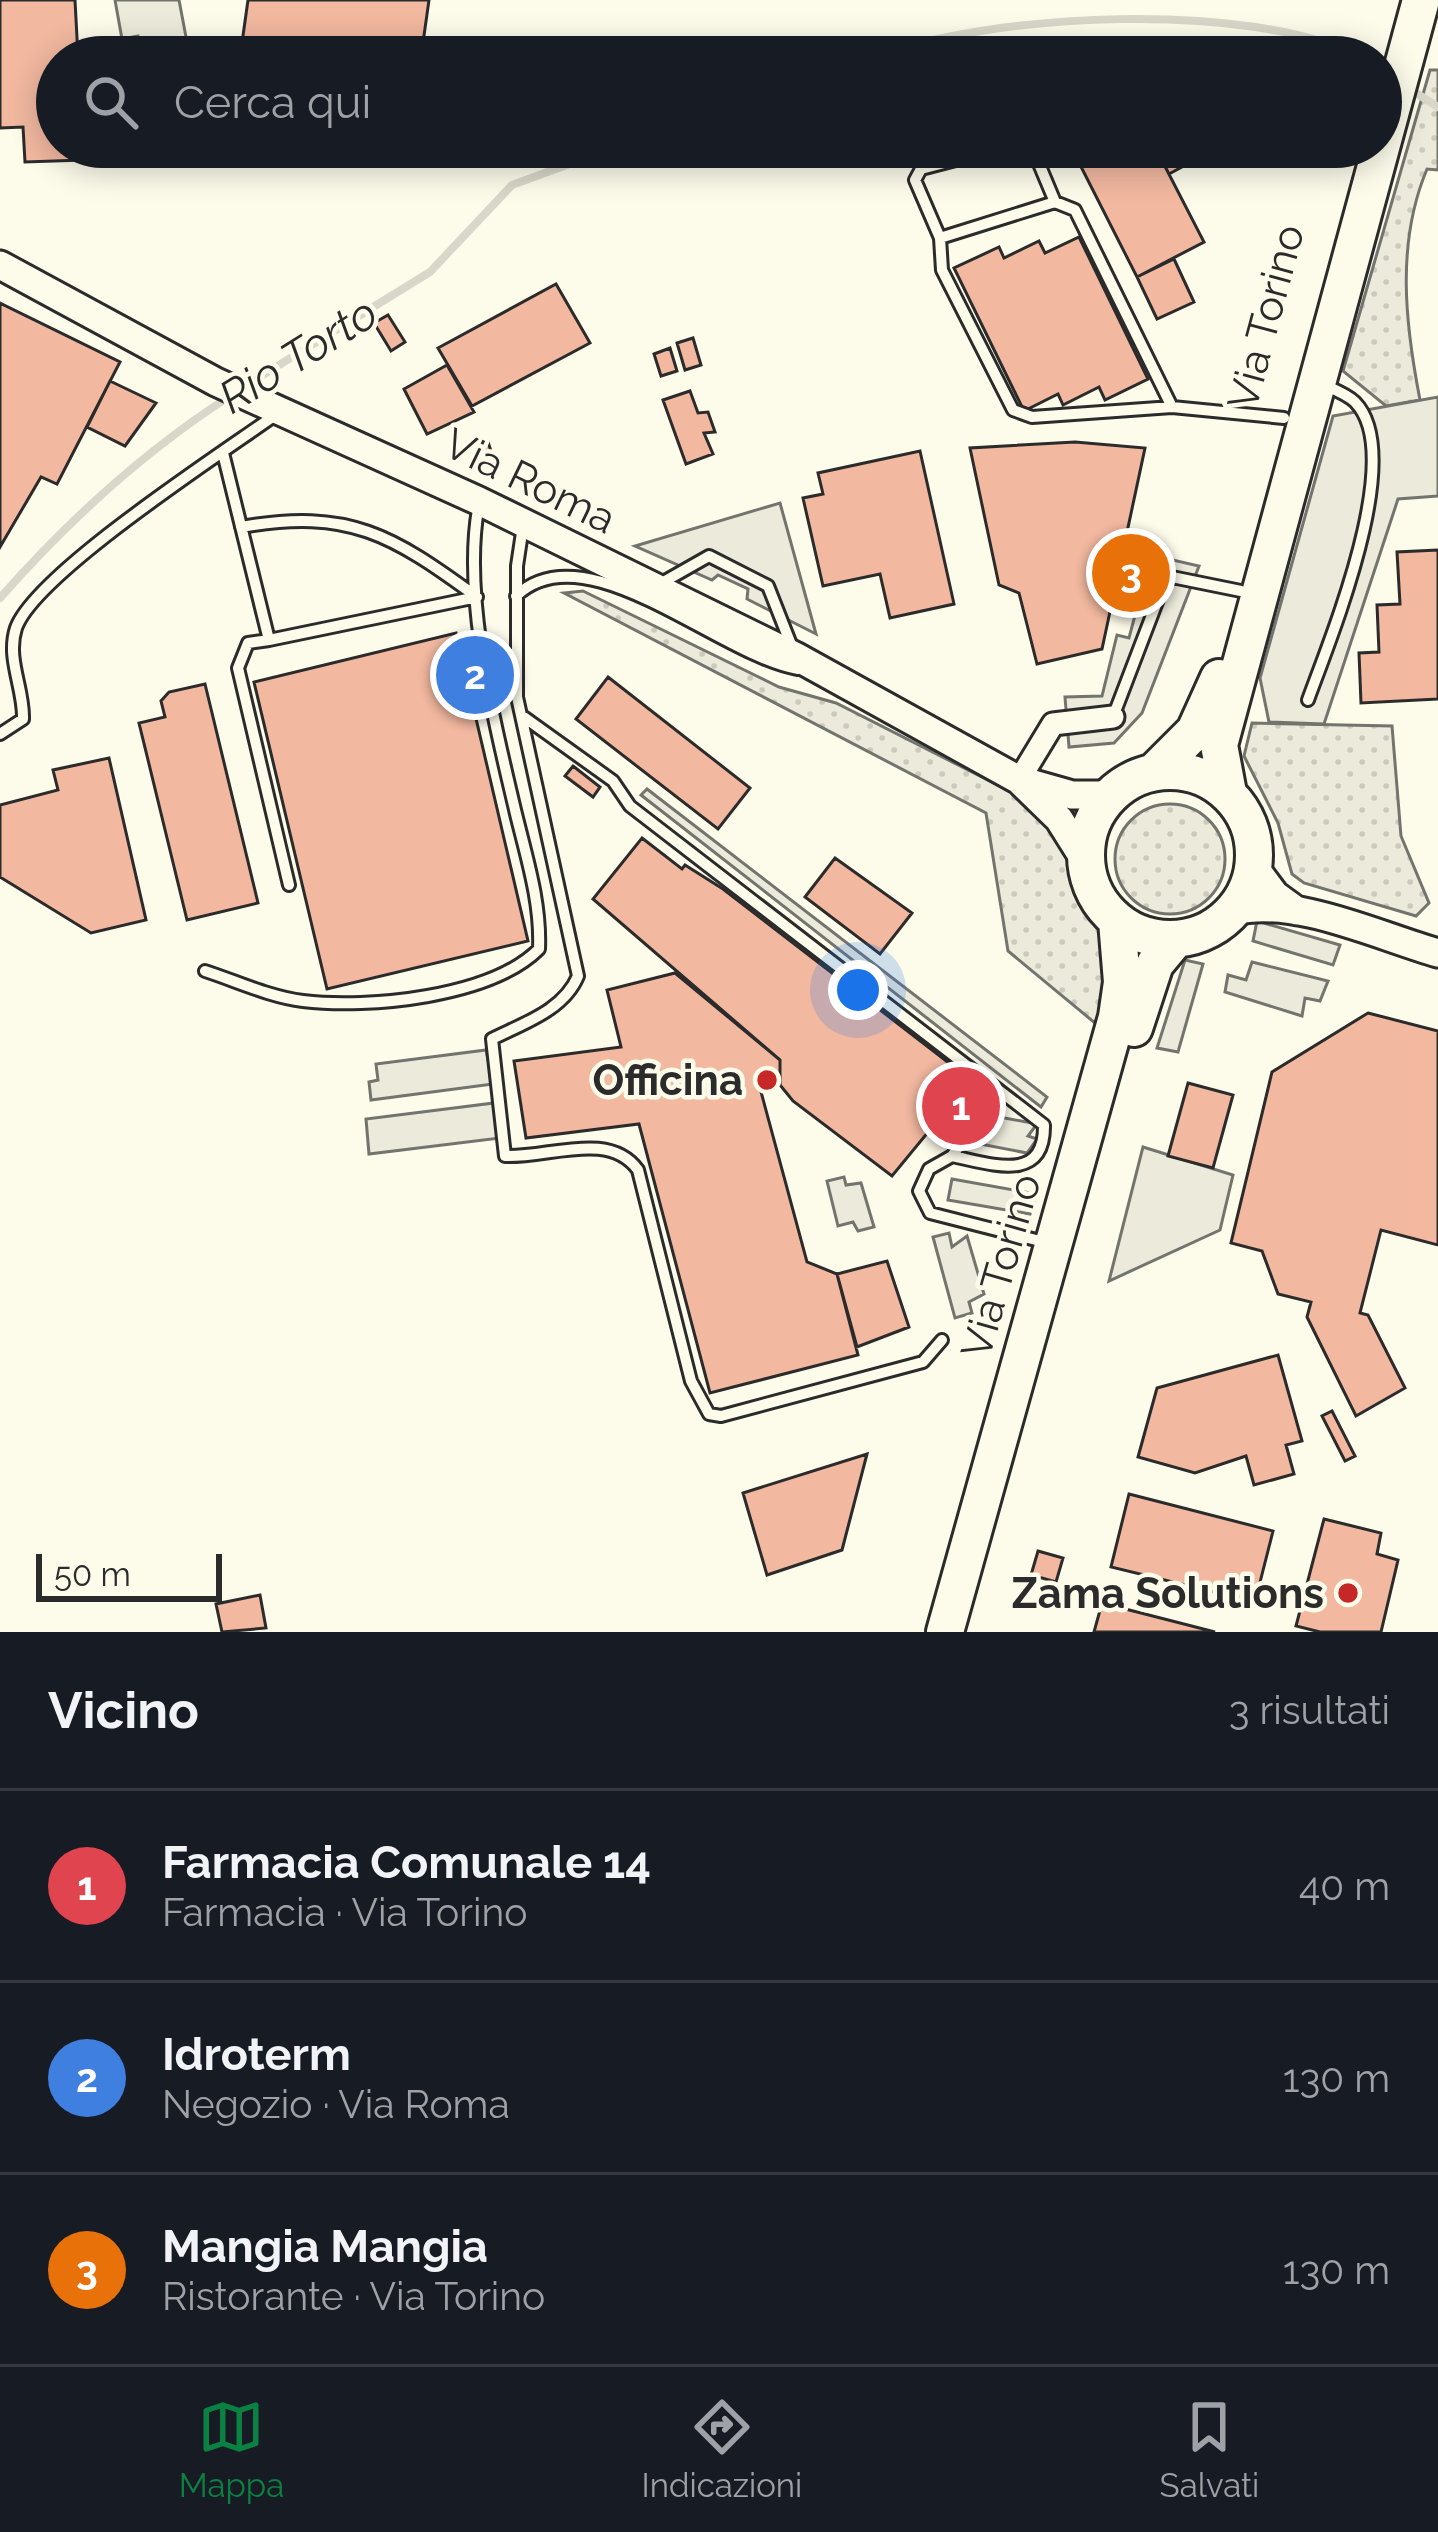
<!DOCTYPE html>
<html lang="it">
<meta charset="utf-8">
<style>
:root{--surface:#171b24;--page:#20242c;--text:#f1f3f6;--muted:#9ea1a6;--line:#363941;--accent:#0b8043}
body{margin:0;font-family:Raleway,sans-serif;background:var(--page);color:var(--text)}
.scale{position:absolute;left:36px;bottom:30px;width:186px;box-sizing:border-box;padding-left:12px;border:6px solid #2b2b2b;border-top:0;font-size:33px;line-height:42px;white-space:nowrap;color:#2b2b2b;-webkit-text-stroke:9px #fdfbea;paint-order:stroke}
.you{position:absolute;left:858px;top:990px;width:42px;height:42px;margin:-30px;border:9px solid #fff;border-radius:50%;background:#1a73e8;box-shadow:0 0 0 18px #1a73e833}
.badge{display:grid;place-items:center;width:78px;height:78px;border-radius:50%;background:var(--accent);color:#fff;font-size:39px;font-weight:700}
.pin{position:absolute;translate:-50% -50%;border:6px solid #fff;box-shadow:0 3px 12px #0006}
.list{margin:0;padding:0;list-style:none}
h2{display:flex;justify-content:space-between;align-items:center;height:156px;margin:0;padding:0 48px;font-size:51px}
h2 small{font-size:39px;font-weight:400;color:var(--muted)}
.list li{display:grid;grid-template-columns:78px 1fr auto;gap:36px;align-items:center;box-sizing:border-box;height:192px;padding:0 48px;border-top:3px solid var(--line)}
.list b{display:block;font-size:45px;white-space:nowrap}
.list p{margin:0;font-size:39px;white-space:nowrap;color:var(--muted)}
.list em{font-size:39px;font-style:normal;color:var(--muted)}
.icon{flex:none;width:66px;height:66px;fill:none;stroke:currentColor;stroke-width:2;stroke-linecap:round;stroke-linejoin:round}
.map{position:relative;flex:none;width:1438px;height:1632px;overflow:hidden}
.search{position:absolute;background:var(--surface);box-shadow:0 6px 30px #0003;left:36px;right:36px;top:36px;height:132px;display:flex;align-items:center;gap:30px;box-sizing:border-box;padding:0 42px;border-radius:66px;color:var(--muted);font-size:45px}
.sheet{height:732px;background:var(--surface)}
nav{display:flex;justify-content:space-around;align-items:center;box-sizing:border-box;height:168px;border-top:3px solid var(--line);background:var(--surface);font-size:33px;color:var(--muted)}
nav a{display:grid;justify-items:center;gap:6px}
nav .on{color:var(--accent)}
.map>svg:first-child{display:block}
.grass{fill:url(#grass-dots);stroke:#74746e;stroke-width:3}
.garden{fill:#ecebdb;stroke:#74746e;stroke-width:3}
.parking{fill:#eceadb;stroke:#74746e;stroke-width:3}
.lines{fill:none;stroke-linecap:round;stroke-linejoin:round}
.stream{stroke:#d8d7c9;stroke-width:8}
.building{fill:#f2b8a0;stroke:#2b2b2b;stroke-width:3}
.service-casing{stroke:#2b2b2b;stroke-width:16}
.minor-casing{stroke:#2b2b2b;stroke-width:27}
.tertiary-casing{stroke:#2b2b2b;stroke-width:33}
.primary-casing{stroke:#2b2b2b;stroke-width:42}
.service{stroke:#fdfbea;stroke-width:10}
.minor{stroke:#fdfbea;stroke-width:21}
.tertiary{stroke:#fdfbea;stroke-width:27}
.primary{stroke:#fdfbea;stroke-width:36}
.poi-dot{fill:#c62828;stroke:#fdfbea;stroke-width:4.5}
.labels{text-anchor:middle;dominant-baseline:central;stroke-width:9;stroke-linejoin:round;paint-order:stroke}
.street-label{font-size:42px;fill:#2b2b2b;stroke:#fdfbea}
.poi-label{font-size:42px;font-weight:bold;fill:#2b2b2b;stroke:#fdfbea;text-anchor:end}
.water-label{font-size:45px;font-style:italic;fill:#2b2b2b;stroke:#fdfbea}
</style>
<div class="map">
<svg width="1438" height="1632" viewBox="0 0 1438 1632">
<defs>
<pattern id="grass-dots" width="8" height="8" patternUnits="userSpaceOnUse" patternTransform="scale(3)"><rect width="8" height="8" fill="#ecebdb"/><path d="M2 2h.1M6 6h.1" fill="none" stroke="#cbcabc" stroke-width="1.8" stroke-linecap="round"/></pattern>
</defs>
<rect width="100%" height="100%" fill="#fdfbea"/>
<path class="grass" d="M1430 70H1438V170L1427 169C1396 243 1405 323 1420 400L1386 406 1343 371Z
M583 591 779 687 836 703 1037 805C1085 863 1127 951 1095 1023L1008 951 986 813 564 593Z
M1252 723 1392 726 1401 836 1429 903 1416 916 1304 883 1292 874 1278 823 1244 756Z
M1115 859a55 55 0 1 1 110 0a55 55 0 1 1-110 0Z"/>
<path class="garden" d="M115 0H179L186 37 140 46 138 36 122 39Z"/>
<path class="parking" d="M1438 397V496L1398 499 1324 724 1269 722 1260 678 1333 416Z
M780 503 816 634 747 599 748 589 718 575 712 580 635 546Z
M1151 555 1199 566 1142 713 1114 743 1069 747 1065 697 1102 696 1117 635 1129 638Z
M647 789 1047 1097 1041 1107 641 795Z
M1257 921 1340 945 1333 965 1253 941Z
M1185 960 1203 964 1178 1052 1157 1048Z
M1252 962 1328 981 1320 1001 1305 998 1302 1016 1225 992 1228 975 1246 980Z
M486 1050 493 1084 371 1100 369 1082 378 1080 376 1064Z
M494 1103 500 1138 369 1154 366 1119Z
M994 1116 1037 1124 1028 1136 1037 1139 1027 1153 975 1143Z
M1143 1147 1233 1175 1220 1230 1109 1281Z
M844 1177 846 1185 861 1183 874 1227 858 1231 853 1222 838 1226 827 1181Z
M952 1179 1036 1194 1030 1214 948 1200Z
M949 1233 952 1247 967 1236 984 1294 969 1302 972 1313 955 1318 933 1237Z"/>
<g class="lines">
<path class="stream" d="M874 57C992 13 1249 0 1360 57
M1408 88 1438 107
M245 386 430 272 512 185 616 147
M0 598C67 522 142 453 227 398"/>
</g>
<path class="building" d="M0 0H75L78 57H57V147H82L83 160 25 162 23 127 0 128Z
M248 0H429L421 57H240Z
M277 147H409L406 165Z
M1071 147H1155L1204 242 1137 277Z
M1155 147H1212L1213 150 1169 174Z
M1079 237 1148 379 1105 400 1099 387 1063 405 1058 394 1024 411 954 268 999 247 1004 258 1039 241 1045 253Z
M1174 259 1194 302 1157 319 1137 277Z
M556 284 590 343 472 406 438 348Z
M0 303 120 362 57 484 41 477 0 547Z
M388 315 405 342 391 351 374 323Z
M693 338 701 365 685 370 677 343Z
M670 348 677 371 661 376 654 354Z
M447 365 474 412 427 434 404 389Z
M110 381 156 403 125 446 87 427Z
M690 391 698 413 708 412 715 432 704 433 713 454 686 464 663 400Z
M488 442 498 472 486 476 476 446Z
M1075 442 1145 448 1102 649 1037 664 1019 593 999 585 970 448Z
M920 451 954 604 890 618 880 574 823 586 803 498 823 494 818 473Z
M1438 550V699L1361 703 1359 653 1379 652 1377 605 1400 604 1397 552Z
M456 633 528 941 327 989 254 682Z
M608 677 750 788 718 829 576 719Z
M205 684 258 903 187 920 139 723 165 717 161 701 169 692Z
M109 758 146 920 91 933 0 877V805L58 790 53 770Z
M573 766 600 787 593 797 565 776Z
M642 838 682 869 685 865 723 889 971 1080 892 1176 793 1101 780 1085V1060L593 899Z
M835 858 912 913 880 954 805 897Z
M675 973 780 1060V1085L760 1088 807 1262 837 1274 858 1355 710 1393 639 1124 526 1138 514 1061 621 1047 607 990Z
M1368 1013 1438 1031V1245L1381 1230 1360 1313 1368 1315 1405 1388 1356 1416 1307 1317 1311 1302 1278 1294 1262 1251 1231 1243 1272 1072Z
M1188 1083 1233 1095 1213 1168 1168 1156Z
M887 1261 909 1327 857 1347 837 1274Z
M1278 1355 1302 1441 1286 1445 1294 1474 1254 1485 1246 1456 1195 1473 1138 1457 1157 1388Z
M1332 1411 1355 1456 1345 1461 1322 1416Z
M867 1454 842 1550 767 1575 743 1493Z
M1129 1494 1273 1531 1255 1602 1111 1567Z
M1324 1519 1381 1533 1377 1554 1398 1560 1381 1632H1320L1296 1626Z
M1038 1551 1063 1558 1056 1582 1031 1575Z
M260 1595 266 1628 222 1632 216 1604Z
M1102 1603 1215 1632H1094Z"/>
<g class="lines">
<defs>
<path id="service" d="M1006 147 921 169 915 180 940 238 942 270 1013 410 1032 417 1172 407 1284 418
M1032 147 1055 202
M940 238 1055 202 1075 210 1172 407
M223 453 269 640 248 643 238 668 289 885
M523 526 517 566V697L578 976C564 1010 524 1023 492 1039L505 1156C549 1158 609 1130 638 1170L691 1381 709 1414 721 1416 923 1362 942 1340
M241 527C349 508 392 535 477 597
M658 585 709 556 768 586 792 647
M516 596C586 529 719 656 798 669
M269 640 477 597
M1308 700C1330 639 1407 455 1355 402 1347 394 1333 389 1322 384
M521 715 613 781 630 806 1044 1125C1045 1184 991 1164 952 1156
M1113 717 1167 576 1241 591
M0 734 23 719C24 688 6 659 16 628 36 573 224 452 278 413
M205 971C236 981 270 997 303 1001 369 1009 491 997 539 949 541 903 527 859 516 814 495 724 461 595 479 504
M999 1092 952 1156 929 1169 919 1191 930 1213 1044 1242"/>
<path id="minor" d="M1019 780 1053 724 1113 717"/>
<path id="tertiary" d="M0 265 216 382 479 501 795 656 1019 780 1072 795H1111
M1022 783 1059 819 1086 862
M1254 867 1275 895 1297 911
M1234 911C1296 896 1378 936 1438 953"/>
<path id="primary" d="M1086 855a84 84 0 1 1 168 0a84 84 0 1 1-168 0Z
M1154 772 1195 731 1219 678
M1228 793 1219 745 1421 0
M1134 1028 1155 964 1175 940
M945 1632 1117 1017 1122 982 1117 921"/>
</defs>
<use href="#service" class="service-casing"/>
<use href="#minor" class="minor-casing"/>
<use href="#tertiary" class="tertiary-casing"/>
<use href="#primary" class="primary-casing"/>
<use href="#service" class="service"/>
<use href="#minor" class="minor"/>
<use href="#tertiary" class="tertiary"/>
<use href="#primary" class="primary"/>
</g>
<g class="poi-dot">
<circle cx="767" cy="1080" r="12"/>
<circle cx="1348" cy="1593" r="12"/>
</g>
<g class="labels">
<g class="street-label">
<text transform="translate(1266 317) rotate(-75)">Via Torino</text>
<text transform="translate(530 481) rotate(26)">Via Roma</text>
<text transform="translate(1001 1266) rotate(-74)">Via Torino</text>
</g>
<g class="poi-label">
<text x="743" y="1080">Officina</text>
<text x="1324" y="1593">Zama Solutions</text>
</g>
<g class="water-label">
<text transform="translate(298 355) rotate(-32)">Rio Torto</text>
</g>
</g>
</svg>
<div class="scale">50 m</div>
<div class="you"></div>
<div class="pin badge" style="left:961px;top:1106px;background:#e0444e">1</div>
<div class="pin badge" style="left:475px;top:675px;background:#3f7fe0">2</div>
<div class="pin badge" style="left:1131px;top:573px;background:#e8710a">3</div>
<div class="search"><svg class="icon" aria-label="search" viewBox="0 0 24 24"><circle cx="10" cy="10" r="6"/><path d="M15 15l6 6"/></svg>Cerca qui</div>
</div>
<section class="sheet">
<h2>Vicino<small>3 risultati</small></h2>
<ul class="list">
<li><span class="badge" style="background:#e0444e">1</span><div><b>Farmacia Comunale 14</b><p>Farmacia · Via Torino</p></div><em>40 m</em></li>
<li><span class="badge" style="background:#3f7fe0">2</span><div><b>Idroterm</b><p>Negozio · Via Roma</p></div><em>130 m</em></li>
<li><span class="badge" style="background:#e8710a">3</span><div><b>Mangia Mangia</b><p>Ristorante · Via Torino</p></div><em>130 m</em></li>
</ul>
</section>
<nav>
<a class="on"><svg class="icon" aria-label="map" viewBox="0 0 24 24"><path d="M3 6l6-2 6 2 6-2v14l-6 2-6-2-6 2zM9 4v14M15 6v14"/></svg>Mappa</a>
<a><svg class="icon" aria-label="directions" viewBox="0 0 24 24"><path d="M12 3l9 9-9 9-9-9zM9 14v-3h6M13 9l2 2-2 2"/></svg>Indicazioni</a>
<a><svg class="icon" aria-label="saved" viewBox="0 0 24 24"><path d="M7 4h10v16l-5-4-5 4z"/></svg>Salvati</a>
</nav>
